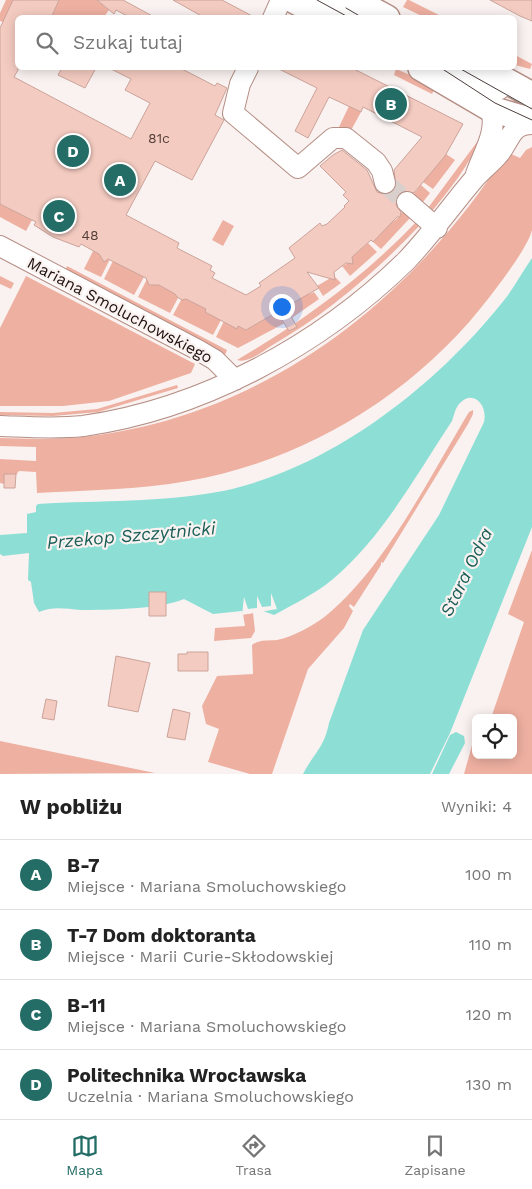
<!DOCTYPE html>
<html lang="pl">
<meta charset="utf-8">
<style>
:root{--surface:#fff;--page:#f2f2f2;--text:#222;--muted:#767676;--line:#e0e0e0;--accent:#246d66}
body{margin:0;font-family:"Work Sans",sans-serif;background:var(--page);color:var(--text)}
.controls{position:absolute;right:15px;bottom:15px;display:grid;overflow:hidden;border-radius:8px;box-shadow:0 2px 12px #0003}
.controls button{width:45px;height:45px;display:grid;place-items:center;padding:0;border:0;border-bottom:1px solid var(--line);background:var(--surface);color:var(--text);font:25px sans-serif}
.you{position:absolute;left:281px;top:306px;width:18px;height:18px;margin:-12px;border:4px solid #fff;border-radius:50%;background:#1a73e8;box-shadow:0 0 0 8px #1a73e833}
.badge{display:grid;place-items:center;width:32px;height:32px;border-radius:50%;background:var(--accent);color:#fff;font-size:16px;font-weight:700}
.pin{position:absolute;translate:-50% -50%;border:2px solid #fff;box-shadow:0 1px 5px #0006}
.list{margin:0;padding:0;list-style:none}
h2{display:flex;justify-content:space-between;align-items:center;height:65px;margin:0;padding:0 20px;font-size:21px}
h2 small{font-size:16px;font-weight:400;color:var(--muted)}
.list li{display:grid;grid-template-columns:32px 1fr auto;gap:15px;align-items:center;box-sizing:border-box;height:70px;padding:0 20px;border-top:1px solid var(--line)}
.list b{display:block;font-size:19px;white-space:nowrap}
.list p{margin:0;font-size:16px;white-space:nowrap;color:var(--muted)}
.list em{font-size:16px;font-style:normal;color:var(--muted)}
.icon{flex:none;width:28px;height:28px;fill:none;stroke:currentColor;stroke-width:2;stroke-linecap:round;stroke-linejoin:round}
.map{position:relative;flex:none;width:532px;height:774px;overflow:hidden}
.search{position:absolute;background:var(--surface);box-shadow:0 2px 12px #0003;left:15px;right:15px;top:15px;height:55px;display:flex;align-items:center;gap:12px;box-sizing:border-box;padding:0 18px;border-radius:8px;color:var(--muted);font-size:19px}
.sheet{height:345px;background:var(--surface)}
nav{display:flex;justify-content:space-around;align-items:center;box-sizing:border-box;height:70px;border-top:1px solid var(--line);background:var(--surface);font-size:14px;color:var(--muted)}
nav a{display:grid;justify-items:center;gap:2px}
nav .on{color:var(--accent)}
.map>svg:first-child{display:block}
.green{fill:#eeb0a1}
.water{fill:#8ddfd6}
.pier{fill:#faf2f0}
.building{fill:#f4cbc1;stroke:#cba39a}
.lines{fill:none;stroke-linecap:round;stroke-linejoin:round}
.minor-tunnel{stroke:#d9d0ce;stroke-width:20;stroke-dasharray:20 10;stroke-linecap:butt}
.minor-casing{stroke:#b58f86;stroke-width:22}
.major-casing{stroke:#b58f86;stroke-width:28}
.minor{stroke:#fff;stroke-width:20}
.major{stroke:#fff;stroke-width:25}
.tram{stroke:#4b3e3b;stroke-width:1}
.labels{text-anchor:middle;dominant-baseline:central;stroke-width:4.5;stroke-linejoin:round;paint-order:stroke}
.number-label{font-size:14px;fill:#543f3a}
.street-label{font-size:16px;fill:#1e100d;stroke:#faf2f0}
.water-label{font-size:18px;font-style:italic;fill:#195e57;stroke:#faf2f0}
</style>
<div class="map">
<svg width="532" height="774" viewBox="0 0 532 774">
<rect width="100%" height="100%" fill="#faf2f0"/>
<path class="green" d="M6 0H13L3 22 0 21V13Z
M59 0H97L109 10 104 17 51 18Z
M407 0H409L443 17H424L403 7Z
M515 55 532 64 530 69 515 65Z
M396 69 436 86 432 94 394 75Z
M349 106 361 112 349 134 339 127Z
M480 138C469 167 448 191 429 215L425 212Z
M532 147C532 167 532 187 532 208 532 215 532 223 532 230 528 248 493 293 480 309 408 398 300 462 188 481 138 490 87 490 37 493L36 472 19 471 16 475 4 474V484L0 483V459L36 461V447L0 446V438C30 439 60 440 91 436 268 414 413 299 507 152L520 158 526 150Z
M446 154 455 160 433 189 423 182Z
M421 185 430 193 419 207 410 199Z
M0 204 32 220 26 231 0 217Z
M403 210 411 217 381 249 373 242 379 235 378 233 399 217Z
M419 219 422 223C377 271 328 313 271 346 262 352 247 364 237 360 305 320 365 276 419 219Z
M223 220 234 226 223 246 212 240Z
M368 243 377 252 350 276 342 266 353 261 352 257Z
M93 251 102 255 104 260 110 259 101 277 84 269Z
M113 261 144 277 134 295 104 279Z
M67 266 227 350 225 355 65 272Z
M0 276 14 283 11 289 0 284Z
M26 276 195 364 191 373 109 401 63 406H0V328Z
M334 276 341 283 323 296 317 286Z
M147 279 177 294 178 298 170 313 138 297Z
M308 292 310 294 314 292 319 299 289 320 286 307Z
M185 298 206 309 205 312 222 318 213 335 173 315 181 300Z
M277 312 285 323 238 348 216 337 225 319 237 328 238 326 246 330Z
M177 385 178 388 98 412 53 416 0 415V412L53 413 97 409Z
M473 410V414L468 424 383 563 381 562V565L354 607 350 604 349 606 353 611 344 628 308 669 272 774H250L208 762 219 729 206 724 202 706 217 676 253 674 252 645C260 639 268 641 277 640 293 637 315 625 328 614 387 564 429 478 469 412Z
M532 550V774H464L473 742 476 743V755H513V718H491L524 622 508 614Z
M253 613 255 631 251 638 214 641 215 628 245 626 243 614Z
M0 741 155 773 0 774Z"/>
<path class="water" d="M532 258V527L450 733 430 774H303C314 753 324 748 329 723L363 630 439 515 484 422C488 405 473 389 460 403 455 408 454 416 452 421 416 475 383 537 333 579 315 594 294 604 274 615L263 611 243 614 242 611 213 614 184 599C162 609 106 610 81 610 65 609 54 606 39 612L34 603 31 582 28 580 29 553 3 556 0 554V535L27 533V514L36 512V506L38 504C100 500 161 503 223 491 332 468 437 385 505 299 515 286 523 271 532 258Z
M456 732 464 736 465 743 449 774H432L450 735Z"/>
<path class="pier" d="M271 593 277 609 242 615 244 597 248 609 257 608V596L262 607 271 606Z"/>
<path class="building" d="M13 0H59L51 18H18V70L14 77 131 139 150 103 125 90 131 79 109 68H180L215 86 217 83 227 88 215 115 224 120 192 180 155 161 126 215 179 243 177 248 212 266 210 270 215 273 212 278 246 295 261 286 259 283 295 258 289 248 320 223 322 226 327 224 345 207 344 206 349 201 343 195 346 192 320 166 333 155 342 150 367 170 377 192 387 195 394 191 396 186 394 170 422 137 363 107 361 112 329 97 308 138 295 131 317 88 277 68H352L463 124 445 156 414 193 404 191 398 195 396 205 401 212 400 217H397L373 242 371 240 352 257 353 264 346 263 334 272 335 280 307 272 319 288 286 307 297 327 289 331 277 312 246 330 238 326 237 329 205 312 206 309 186 299 182 300 177 297 175 294 159 285H149L146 278 108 259 104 262 99 254 81 244 79 247 53 237 34 225 36 222 0 204V28Z
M97 0H123L156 18H131L116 10 114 14Z
M173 0H222L256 18H205Z
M490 0H532V21L520 16Z
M62 68H96L85 88 58 75Z
M4 474H16L15 488H4Z
M149 592H166V616H149Z
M187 652H208V671H178V654H187Z
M116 656 150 663 138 712 108 706Z
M46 699 57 701 54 720 42 718Z
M173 709 190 713 185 740 167 737Z"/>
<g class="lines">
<path class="minor-tunnel" d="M385 183 407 202"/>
<defs>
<path id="minor" d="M323 0 357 18
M273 18 281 0
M248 68 240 84 233 113 298 168 333 138H346L376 162 382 171 385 183
M455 68 500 89
M476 174C483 153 498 132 491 109
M407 202 437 228
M0 246 198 350 215 360 235 380
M0 426C28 427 56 429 83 426 203 409 320 345 406 261 431 235 451 206 474 179 481 171 490 164 498 155 505 148 508 137 515 130 520 125 525 124 532 124"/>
<path id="major" d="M293 0 327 18
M354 0 387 18
M421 68 491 109 532 121
M483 68 532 95"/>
</defs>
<use href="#minor" class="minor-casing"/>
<use href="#major" class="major-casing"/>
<use href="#minor" class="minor"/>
<use href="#major" class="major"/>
<path class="tram" d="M317 0 350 18
M346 8 363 18
M441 68 495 103 532 120
M459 68 532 109"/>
</g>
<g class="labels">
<g class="number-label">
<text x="159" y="138">81c</text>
<text x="90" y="235">48</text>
</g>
<g class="street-label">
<text transform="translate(120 310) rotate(28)">Mariana Smoluchowskiego</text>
</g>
<g class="water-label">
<text transform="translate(131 535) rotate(-5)">Przekop Szczytnicki</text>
<text transform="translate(466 572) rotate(-64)">Stara Odra</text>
</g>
</g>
</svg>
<div class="controls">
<button><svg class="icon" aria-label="locate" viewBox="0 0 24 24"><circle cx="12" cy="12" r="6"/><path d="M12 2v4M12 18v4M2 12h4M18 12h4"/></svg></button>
</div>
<div class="you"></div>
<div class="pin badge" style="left:120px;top:180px">A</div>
<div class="pin badge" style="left:391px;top:104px">B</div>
<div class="pin badge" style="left:59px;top:216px">C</div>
<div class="pin badge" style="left:73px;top:151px">D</div>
<div class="search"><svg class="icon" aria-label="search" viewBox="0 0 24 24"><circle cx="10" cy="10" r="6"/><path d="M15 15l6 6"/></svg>Szukaj tutaj</div>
</div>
<section class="sheet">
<h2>W pobliżu<small>Wyniki: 4</small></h2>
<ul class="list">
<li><span class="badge">A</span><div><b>B-7</b><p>Miejsce · Mariana Smoluchowskiego</p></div><em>100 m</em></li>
<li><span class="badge">B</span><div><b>T-7 Dom doktoranta</b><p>Miejsce · Marii Curie-Skłodowskiej</p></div><em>110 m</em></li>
<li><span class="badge">C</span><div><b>B-11</b><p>Miejsce · Mariana Smoluchowskiego</p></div><em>120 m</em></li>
<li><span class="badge">D</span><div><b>Politechnika Wrocławska</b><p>Uczelnia · Mariana Smoluchowskiego</p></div><em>130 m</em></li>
</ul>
</section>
<nav>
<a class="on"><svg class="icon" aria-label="map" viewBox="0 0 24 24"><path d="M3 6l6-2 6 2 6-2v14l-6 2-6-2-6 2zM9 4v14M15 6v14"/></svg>Mapa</a>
<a><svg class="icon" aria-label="directions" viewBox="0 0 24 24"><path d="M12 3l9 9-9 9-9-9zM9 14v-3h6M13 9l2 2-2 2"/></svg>Trasa</a>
<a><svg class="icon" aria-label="saved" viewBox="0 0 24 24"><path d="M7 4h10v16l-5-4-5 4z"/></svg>Zapisane</a>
</nav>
